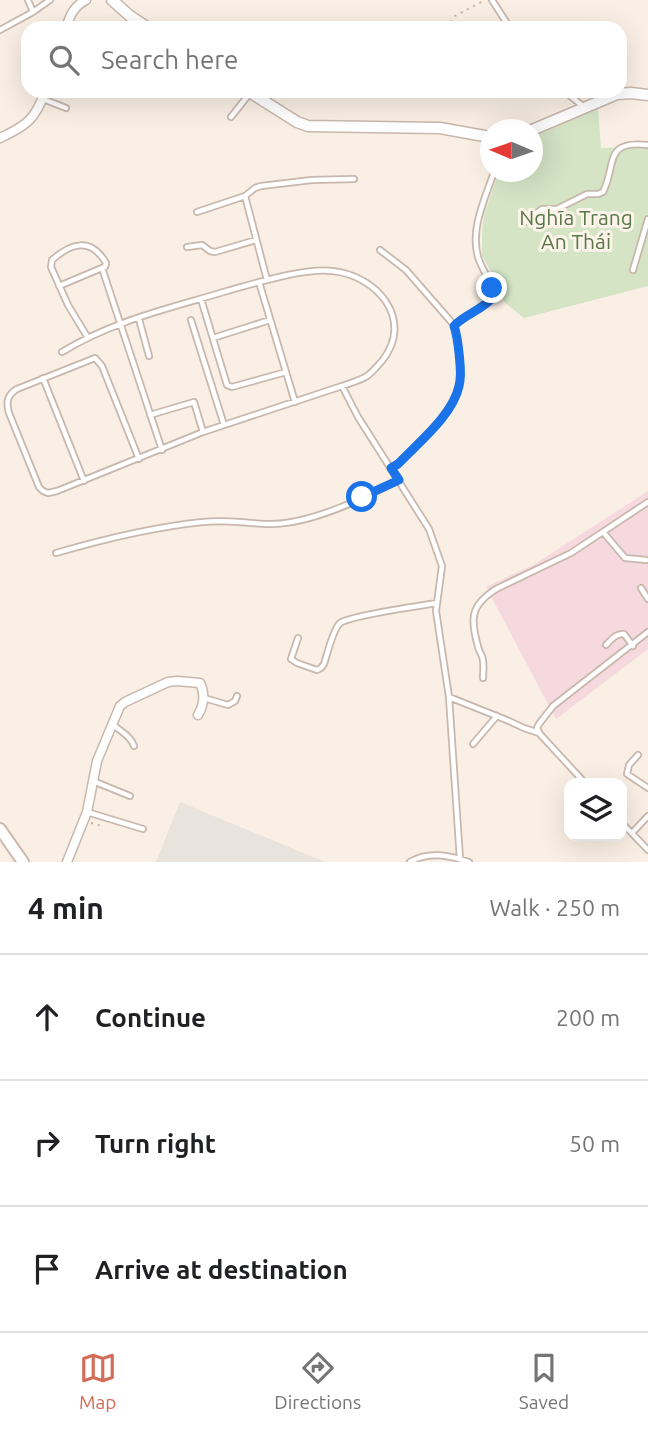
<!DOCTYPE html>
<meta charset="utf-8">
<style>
:root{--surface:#fff;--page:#f6f6f6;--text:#202124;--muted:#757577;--line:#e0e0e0;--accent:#d36c59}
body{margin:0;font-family:Ubuntu,sans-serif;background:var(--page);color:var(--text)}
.controls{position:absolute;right:21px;bottom:21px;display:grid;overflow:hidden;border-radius:14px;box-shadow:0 7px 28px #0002}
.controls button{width:63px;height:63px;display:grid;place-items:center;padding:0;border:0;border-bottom:2px solid var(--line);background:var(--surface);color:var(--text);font:35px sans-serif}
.compass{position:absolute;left:480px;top:119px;width:63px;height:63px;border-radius:50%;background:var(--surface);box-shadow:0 7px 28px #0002;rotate:272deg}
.stop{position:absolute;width:21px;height:21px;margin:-16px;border:5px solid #1a73e8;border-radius:50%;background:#fff}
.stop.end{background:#1a73e8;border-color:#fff;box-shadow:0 2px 7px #0008}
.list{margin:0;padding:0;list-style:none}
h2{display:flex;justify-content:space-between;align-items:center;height:91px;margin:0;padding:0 28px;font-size:30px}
h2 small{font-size:23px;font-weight:400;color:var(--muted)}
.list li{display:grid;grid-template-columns:46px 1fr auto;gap:21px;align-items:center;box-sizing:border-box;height:126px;padding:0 28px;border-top:2px solid var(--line)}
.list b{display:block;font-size:26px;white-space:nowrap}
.list em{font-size:23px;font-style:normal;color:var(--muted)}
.icon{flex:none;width:38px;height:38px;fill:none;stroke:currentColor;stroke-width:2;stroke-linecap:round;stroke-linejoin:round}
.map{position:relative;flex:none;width:648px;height:862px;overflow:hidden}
.search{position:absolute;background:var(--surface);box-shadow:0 7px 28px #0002;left:21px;right:21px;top:21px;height:77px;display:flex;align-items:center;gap:18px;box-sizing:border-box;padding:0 24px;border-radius:21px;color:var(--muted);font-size:26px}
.sheet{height:469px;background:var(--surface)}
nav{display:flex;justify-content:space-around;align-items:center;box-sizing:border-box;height:98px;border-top:2px solid var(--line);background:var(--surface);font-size:19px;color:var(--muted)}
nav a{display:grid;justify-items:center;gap:4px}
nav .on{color:var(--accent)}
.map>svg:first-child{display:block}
.industrial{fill:#e9e3de}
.medical{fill:#f5d9de}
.green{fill:#d4e4c5}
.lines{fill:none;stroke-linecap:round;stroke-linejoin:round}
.service-casing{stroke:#c8b7ac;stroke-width:8}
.minor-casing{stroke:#c8b7ac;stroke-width:11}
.tertiary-casing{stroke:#c8b7ac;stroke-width:13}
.secondary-casing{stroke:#cdb9ad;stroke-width:14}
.path{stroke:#cfb1a3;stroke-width:2;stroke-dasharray:2 5;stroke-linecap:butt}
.service{stroke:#fff;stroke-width:4.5}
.minor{stroke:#fff;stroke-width:8}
.tertiary{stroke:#fff;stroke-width:10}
.secondary{stroke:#fff;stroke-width:10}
.route{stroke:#1a73e8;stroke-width:9}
.labels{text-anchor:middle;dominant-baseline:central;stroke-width:6;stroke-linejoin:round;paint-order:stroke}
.park-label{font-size:21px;fill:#5b784a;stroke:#fcf4ea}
</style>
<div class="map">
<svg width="648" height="862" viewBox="0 0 648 862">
<rect width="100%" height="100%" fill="#f9efe4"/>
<path class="industrial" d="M180 802 325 862H156Z"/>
<path class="medical" d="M648 491V649L556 719 486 587 535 564Z"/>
<path class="green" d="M598 107 601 148 648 147V286L524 318 505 303 492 273 482 256V234L484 214 499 172H532L533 137Z"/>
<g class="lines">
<defs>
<path id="service" d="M28 0 33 12
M492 0 510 28
M0 30 33 12 50 0
M564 91 584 107
M43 99 66 108
M231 117 250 93
M197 212 245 196
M525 222 542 209H557L587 194H598L603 192C617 164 603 140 648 145
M187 247 202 245 210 251 215 252 256 240
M380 250 406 270 454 325
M633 270 648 219
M267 280 245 196 255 188 261 186 312 180 354 179
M259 282 295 402
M59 286 102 268
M201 299 227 385 232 387 286 372
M139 319 149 356
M191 320 224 425
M88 338 68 305 51 267 52 260C71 243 91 237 106 263L105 267 102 268 162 450
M213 338 270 320
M62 352C112 321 171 308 227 291 256 283 303 268 332 271 377 275 415 320 382 361 377 366 372 373 367 376 359 381 350 383 342 386
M43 378 84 481
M150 415 194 402 203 432
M139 459 102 366 95 358 17 389C7 395 6 402 9 413L39 487 43 491 48 493 57 491 203 432 342 386 358 417 429 529 442 566 436 611 449 697 460 859
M391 468 398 464C417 443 453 414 459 386 462 375 460 364 459 353 458 343 457 335 454 325 465 314 482 310 492 298 494 283 482 271 478 257 470 228 485 199 494 172
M603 532 625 558 646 560
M56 553C104 539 153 527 203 522 227 519 249 524 273 524 313 523 363 499 399 480
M641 588 648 599
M298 638 291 659 297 663 317 670 321 668 324 664C327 655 333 629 340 623 352 615 419 606 437 603
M606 645C611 640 616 633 624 634L633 646
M483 678C483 673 484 666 483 661 483 657 481 654 479 650 470 620 469 605 498 588L571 553 648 502
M449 697 509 721 524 728 539 733 585 783
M204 698 228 705 235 701 237 696
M112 724C120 731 131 736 134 746
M539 732 537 728 539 724 553 706 648 632
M473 744 497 716
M638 755 629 765 627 774 648 788
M93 781 130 796
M87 812 143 829
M622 823 648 850
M632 833 648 816
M410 862C428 851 449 855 469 862"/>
<path id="minor" d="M66 28C70 15 74 6 86 0
M0 138C26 126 36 119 45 91
M67 862 87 812 97 761 120 706 125 702 168 682 177 681 200 683C205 693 204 705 198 715"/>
<path id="tertiary" d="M112 0 130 16 148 28
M248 91 297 122 308 126 440 128 490 137
M532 130 617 94 631 93 648 95"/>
<path id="secondary" d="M0 829 23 862"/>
</defs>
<use href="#service" class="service-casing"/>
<use href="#minor" class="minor-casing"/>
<use href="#tertiary" class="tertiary-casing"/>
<use href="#secondary" class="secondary-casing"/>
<path class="path" d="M447 28 455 16 485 0
M91 823 102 826"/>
<use href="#service" class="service"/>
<use href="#minor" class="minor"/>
<use href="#tertiary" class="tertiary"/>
<use href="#secondary" class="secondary"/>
</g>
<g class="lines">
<path class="route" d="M362 497 399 480 391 468 398 464C418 443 453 415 459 386 462 375 460 364 459 353 458 343 457 335 454 326 465 314 482 310 492 298V288"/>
</g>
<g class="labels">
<g class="park-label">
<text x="576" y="217">Nghĩa Trang<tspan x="576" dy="24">An Thái</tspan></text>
</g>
</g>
</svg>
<div class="controls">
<button><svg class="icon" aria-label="layers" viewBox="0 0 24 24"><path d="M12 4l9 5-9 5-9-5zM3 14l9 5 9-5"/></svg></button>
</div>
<svg class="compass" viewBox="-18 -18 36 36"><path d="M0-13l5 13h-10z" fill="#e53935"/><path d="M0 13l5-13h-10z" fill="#757577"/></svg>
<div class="stop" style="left:362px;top:497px"></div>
<div class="stop end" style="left:492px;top:288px"></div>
<div class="search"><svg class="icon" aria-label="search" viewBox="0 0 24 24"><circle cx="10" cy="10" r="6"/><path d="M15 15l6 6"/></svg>Search here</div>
</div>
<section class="sheet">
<h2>4 min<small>Walk · 250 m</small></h2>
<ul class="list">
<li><svg class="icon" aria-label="ahead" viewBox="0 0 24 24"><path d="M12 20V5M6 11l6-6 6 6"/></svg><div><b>Continue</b></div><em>200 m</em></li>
<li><svg class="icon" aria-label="right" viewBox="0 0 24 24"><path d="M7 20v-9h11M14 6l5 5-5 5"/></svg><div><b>Turn right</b></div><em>50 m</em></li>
<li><svg class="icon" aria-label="arrive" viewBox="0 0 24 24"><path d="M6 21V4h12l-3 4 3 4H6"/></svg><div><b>Arrive at destination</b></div></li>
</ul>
</section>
<nav>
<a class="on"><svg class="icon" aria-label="map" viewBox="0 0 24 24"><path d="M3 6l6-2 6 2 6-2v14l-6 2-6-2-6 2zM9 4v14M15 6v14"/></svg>Map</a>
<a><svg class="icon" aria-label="directions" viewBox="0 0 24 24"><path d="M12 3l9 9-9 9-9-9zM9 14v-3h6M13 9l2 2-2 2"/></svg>Directions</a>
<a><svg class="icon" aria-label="saved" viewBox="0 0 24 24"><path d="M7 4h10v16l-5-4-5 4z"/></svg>Saved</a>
</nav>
